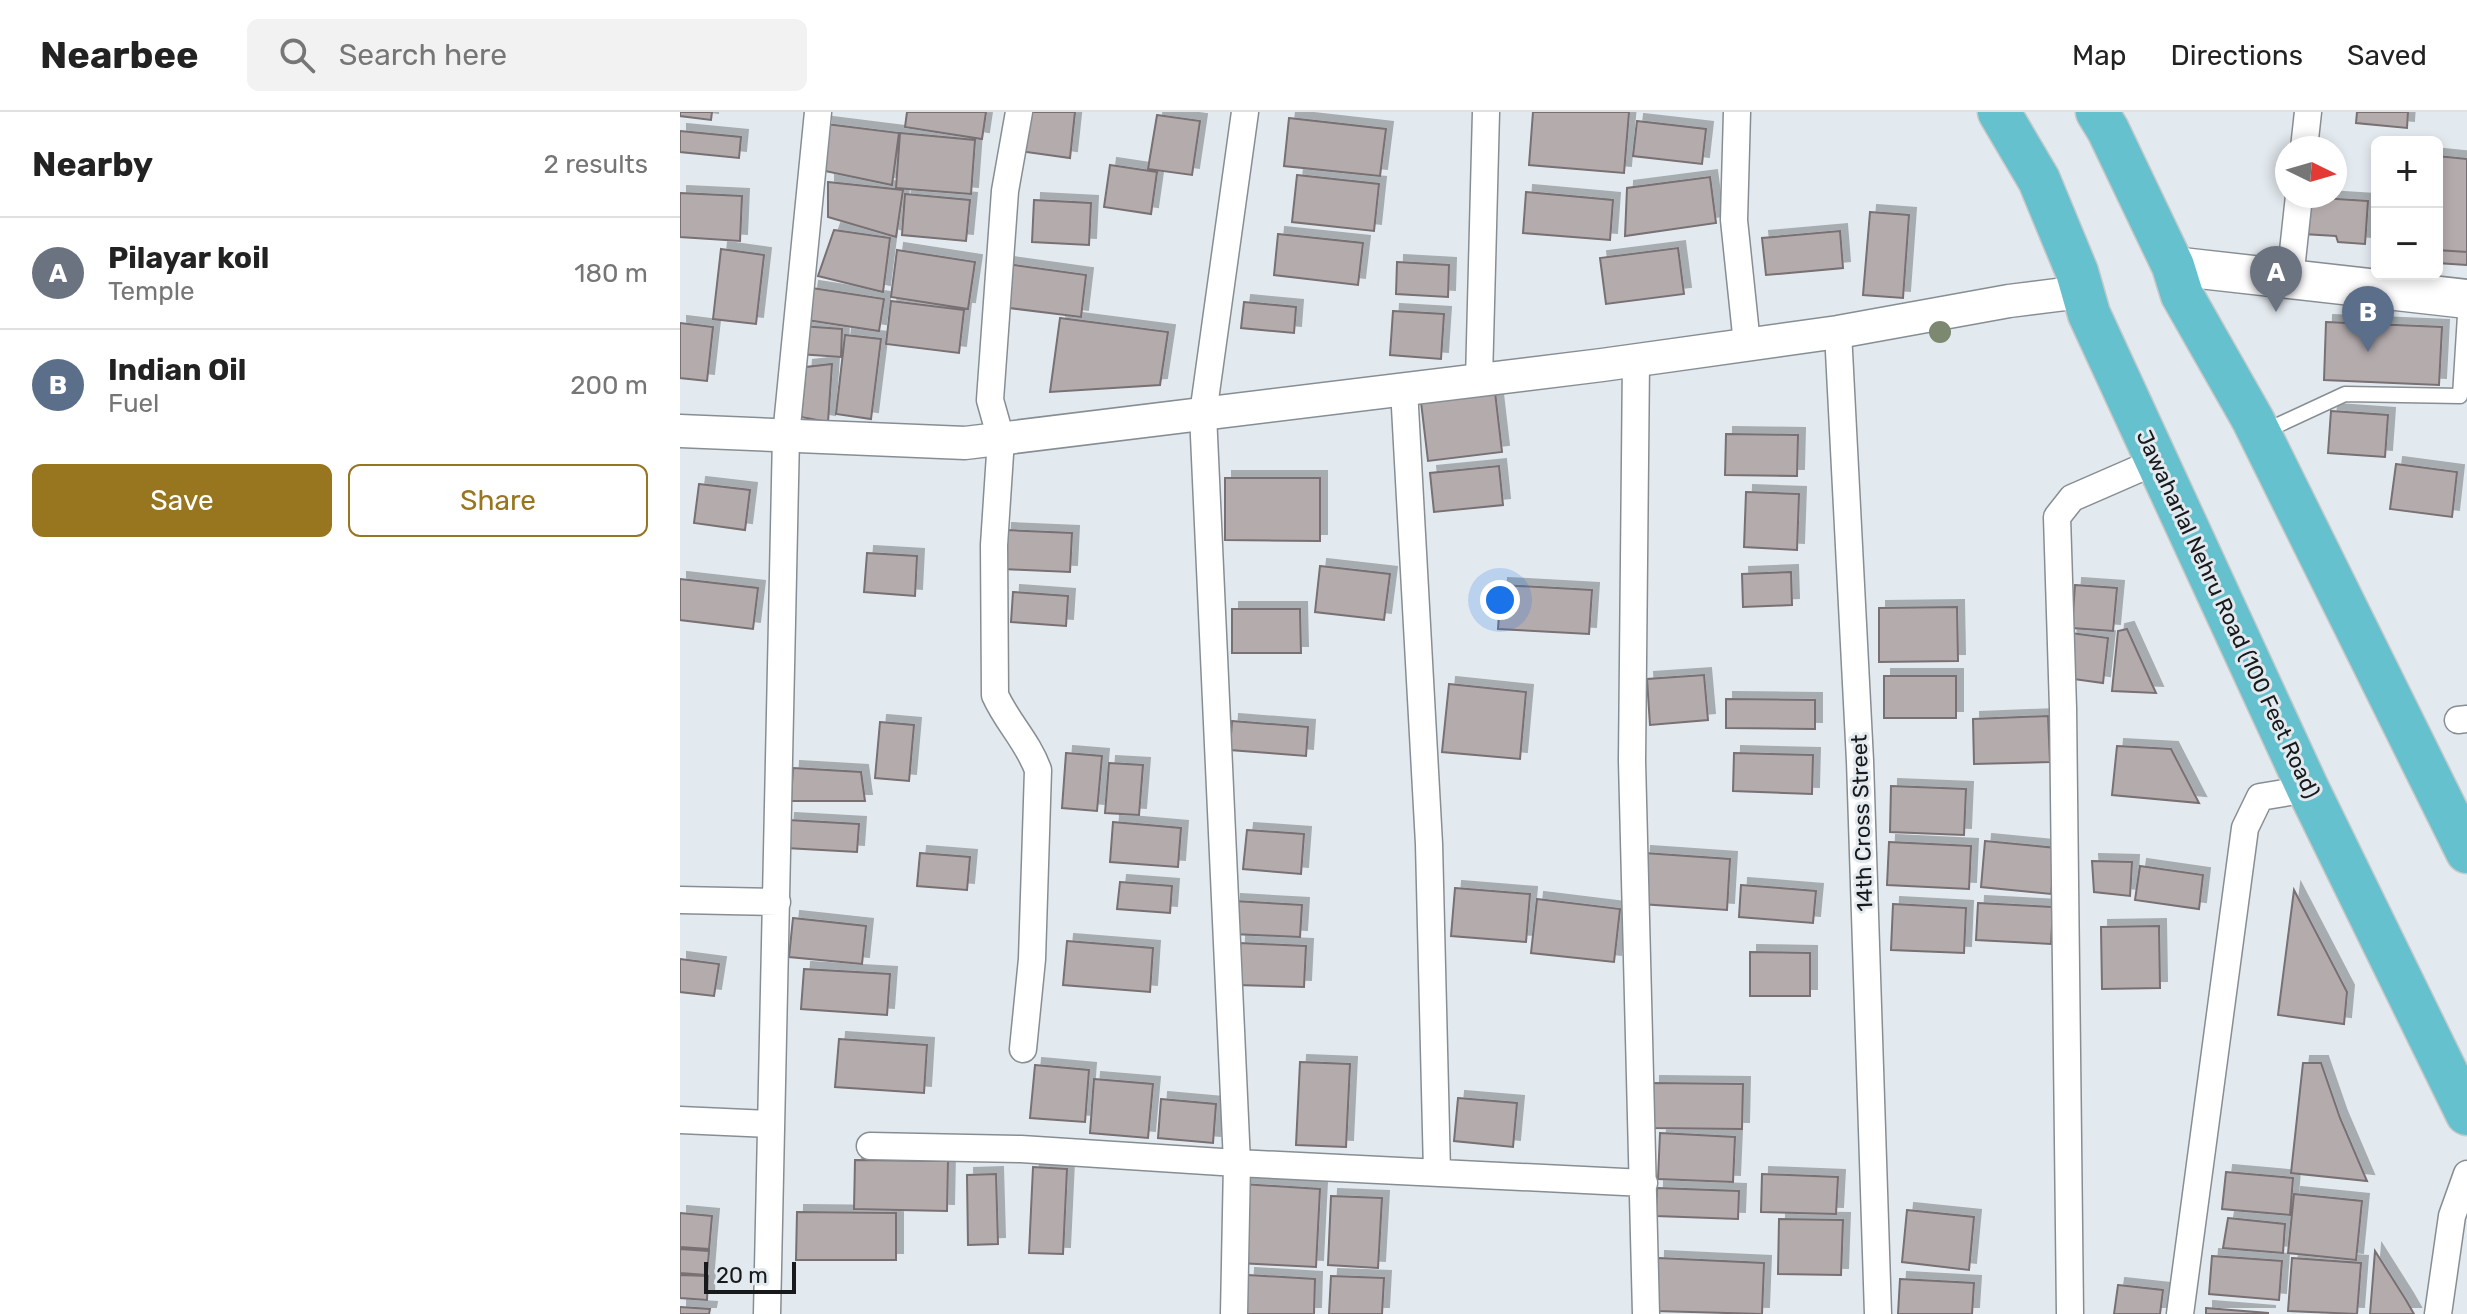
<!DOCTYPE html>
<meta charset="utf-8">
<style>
:root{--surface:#fff;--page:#f2f2f2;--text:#222;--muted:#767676;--line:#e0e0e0;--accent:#98751f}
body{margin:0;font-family:Rubik,sans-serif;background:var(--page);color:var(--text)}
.controls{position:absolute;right:24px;top:24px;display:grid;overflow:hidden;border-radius:12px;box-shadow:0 4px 12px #0003}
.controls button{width:72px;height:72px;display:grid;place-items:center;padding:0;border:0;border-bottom:2px solid var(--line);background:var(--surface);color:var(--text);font:40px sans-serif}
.compass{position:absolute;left:1595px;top:24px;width:72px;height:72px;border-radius:50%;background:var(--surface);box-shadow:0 4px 12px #0003;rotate:95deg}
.scale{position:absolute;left:24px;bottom:20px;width:92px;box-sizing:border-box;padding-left:8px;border:4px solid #17191b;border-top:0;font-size:22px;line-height:28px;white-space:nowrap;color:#17191b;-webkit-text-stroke:6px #e3eaef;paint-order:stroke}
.you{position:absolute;left:820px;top:488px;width:28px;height:28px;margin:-20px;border:6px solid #fff;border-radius:50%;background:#1a73e8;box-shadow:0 0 0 12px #1a73e833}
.badge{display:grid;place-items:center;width:52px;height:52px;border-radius:50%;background:var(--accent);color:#fff;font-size:26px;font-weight:700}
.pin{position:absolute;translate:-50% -66px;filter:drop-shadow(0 2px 4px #0008)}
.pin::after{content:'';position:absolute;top:42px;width:28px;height:24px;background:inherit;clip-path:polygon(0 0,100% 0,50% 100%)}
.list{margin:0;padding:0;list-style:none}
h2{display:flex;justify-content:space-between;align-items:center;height:104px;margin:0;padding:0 32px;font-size:34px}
h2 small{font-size:26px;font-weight:400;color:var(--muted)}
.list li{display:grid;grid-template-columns:52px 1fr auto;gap:24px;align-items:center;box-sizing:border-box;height:112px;padding:0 32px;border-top:2px solid var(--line)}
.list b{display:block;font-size:30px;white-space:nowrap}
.list p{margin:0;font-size:26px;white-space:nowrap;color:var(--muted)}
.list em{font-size:26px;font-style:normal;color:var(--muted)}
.actions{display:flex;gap:16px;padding:24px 32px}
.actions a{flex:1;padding:18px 0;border:2px solid var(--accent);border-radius:12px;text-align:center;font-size:28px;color:var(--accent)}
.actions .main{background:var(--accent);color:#fff}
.icon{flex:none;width:44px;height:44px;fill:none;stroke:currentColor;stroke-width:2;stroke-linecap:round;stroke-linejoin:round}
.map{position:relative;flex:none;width:1787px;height:1202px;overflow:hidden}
header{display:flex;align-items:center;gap:48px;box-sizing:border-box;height:112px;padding:0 40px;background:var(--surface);border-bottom:2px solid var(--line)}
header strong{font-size:38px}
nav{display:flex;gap:44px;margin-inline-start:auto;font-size:28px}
.search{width:560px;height:72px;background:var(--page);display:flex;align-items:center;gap:20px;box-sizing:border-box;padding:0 28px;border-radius:12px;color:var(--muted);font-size:30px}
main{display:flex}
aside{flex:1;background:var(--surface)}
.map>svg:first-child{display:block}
.building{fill:#b4abad;stroke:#787072;stroke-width:2;filter:url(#shadow)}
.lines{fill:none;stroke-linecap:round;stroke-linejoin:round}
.service-casing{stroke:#878e93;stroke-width:17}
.minor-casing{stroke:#878e93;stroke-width:29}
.tertiary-casing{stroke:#878e93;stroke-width:35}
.secondary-casing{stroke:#878e93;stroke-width:41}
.primary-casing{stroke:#c7c8c8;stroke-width:45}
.service{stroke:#fff;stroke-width:14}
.minor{stroke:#fff;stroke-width:26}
.tertiary{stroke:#fff;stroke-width:32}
.secondary{stroke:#fff;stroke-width:38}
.primary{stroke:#66c1ce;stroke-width:42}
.tree{fill:#7c886f}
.labels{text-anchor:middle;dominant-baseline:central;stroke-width:6;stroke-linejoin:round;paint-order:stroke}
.street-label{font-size:22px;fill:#17191b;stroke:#e3eaef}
</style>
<header>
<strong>Nearbee</strong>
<div class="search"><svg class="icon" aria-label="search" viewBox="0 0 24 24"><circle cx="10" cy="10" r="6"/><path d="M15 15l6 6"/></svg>Search here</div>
<nav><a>Map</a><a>Directions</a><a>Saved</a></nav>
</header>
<main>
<aside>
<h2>Nearby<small>2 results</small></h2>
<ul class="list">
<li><span class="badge" style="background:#6b7280">A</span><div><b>Pilayar koil</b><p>Temple</p></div><em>180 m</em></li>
<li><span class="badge" style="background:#5c6f8a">B</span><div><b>Indian Oil</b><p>Fuel</p></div><em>200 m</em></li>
</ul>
<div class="actions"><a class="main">Save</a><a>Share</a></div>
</aside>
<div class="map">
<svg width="1787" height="1202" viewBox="0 0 1787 1202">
<defs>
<filter id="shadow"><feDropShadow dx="7" dy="-7" stdDeviation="0" flood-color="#0004"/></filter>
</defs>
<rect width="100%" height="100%" fill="#e3eaef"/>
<path class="building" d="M0 0H32L31 8 0 4Z
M227 0H306L302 27 225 15Z
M344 0H395L390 46 339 39Z
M853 0H949L944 61 849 53Z
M1677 0H1728L1727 16 1676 11Z
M477 3 520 9 512 63 468 57Z
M609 6 706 17 700 64 604 54Z
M957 9 1026 17 1022 52 953 44Z
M146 12 219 21 212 73 145 59Z
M0 19 61 25 59 46 0 40Z
M220 21 295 28 291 82 216 76Z
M1757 44 1787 47V140L1757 138Z
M430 53 477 60 471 102 424 95Z
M617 63 699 72 694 119 612 110Z
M1030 65 1036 111 945 124 947 76Z
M148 70 223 78 216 125 148 105Z
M846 80 933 88 930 128 843 121Z
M0 81 62 84 60 129 0 125Z
M225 82 290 88 286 129 222 123Z
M1625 85 1688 89 1685 132 1658 130 1656 124 1623 122Z
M354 88 411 91 409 133 352 130Z
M1190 100 1229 103 1223 186 1183 183Z
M154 118 210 126 203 180 138 164Z
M1160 119 1163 156 1086 163 1082 126Z
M598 122 683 131 678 173 594 163Z
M998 136 1004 182 926 192 920 146Z
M41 137 84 143 76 212 33 207Z
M217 138 295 150 288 197 211 185Z
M1757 138 1787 140V153L1757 151Z
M717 150 769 153 768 185 716 182Z
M327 152 406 163 401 205 321 195Z
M132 176 204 187 199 219 127 208Z
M211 189 284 198 279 241 206 232Z
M564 190 616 195 614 221 561 216Z
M713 199 764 202 761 247 710 243Z
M380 206 488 220 480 273 370 280Z
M1646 210 1762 215 1759 273 1644 268Z
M0 211 33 215 27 269 0 266Z
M121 214 162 217 161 245 119 242Z
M165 223 201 227 191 307 156 302Z
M152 252 148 310 121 305 126 255Z
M815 280 822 340 748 349 741 290Z
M1651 299 1708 303 1705 345 1648 341Z
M1046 322 1118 323 1117 364 1045 363Z
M1716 352 1777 360 1772 405 1710 397Z
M819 354 823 393 754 400 750 361Z
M545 366H640V429L545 428Z
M19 372 70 378 65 418 14 411Z
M1066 380 1119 382 1117 438 1064 435Z
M325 418 392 421 390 460 323 457Z
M187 441 237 444 235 484 184 480Z
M640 454 710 462 704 508 635 500Z
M1111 460 1112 493 1063 495 1062 462Z
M0 467 78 476 73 517 0 508Z
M821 473 912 478 909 522 818 517Z
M1395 473 1437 476 1433 519 1392 516Z
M333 480 388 484 386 514 331 510Z
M1277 495 1278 549 1199 550V496Z
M552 497H620L621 541H552Z
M1447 517 1476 581 1432 579 1438 519Z
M1391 521 1428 526 1423 571 1386 566Z
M1024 563 1028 608 970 613 967 567Z
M1204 564H1276V606H1204Z
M769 572 846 580 840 647 762 640Z
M1046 587 1135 588V617L1046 616Z
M1368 604 1370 650 1294 652 1293 607Z
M552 609 628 615 626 644 550 638Z
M200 610 234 613 229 669 195 666Z
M1437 634 1491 637 1519 691 1432 683Z
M386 641 422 644 417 699 382 696Z
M1054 641 1133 643 1132 682 1053 679Z
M429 651 463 653 459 703 425 701Z
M113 656 181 660 185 689H111Z
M1211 674 1286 677 1284 723 1210 720Z
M108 708 179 712 177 740 106 736Z
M433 710 501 716 498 755 430 750Z
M567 718 624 722 621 762 563 757Z
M1305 729 1376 736 1371 782 1301 775Z
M1209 730 1291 734 1289 777 1207 773Z
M240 741 290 745 287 778 237 774Z
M964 741 1050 747 1047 798 961 792Z
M1412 749 1452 750 1450 784 1414 780Z
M1460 754 1523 763 1519 797 1455 788Z
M440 770 492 774 490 801 437 797Z
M1061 773 1136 779 1133 811 1059 805Z
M775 776 850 782 846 830 771 824Z
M1614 778 1667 880 1664 912 1598 903Z
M857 787 940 797 934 850 851 841Z
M554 789 622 793 620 825 552 822Z
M1298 791 1373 795 1371 832 1296 828Z
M1213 792 1286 796 1284 841 1211 838Z
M113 806 186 814 182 852 109 845Z
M1479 814 1480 876 1422 877 1421 815Z
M387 829 473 836 470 880 383 873Z
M559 831 626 834 624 875 557 873Z
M1070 840 1130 841V884H1070Z
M0 847 39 852 34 884 0 880Z
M124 857 210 862 207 903 121 897Z
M159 927 247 933 244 981 155 975Z
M620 950 670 952 666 1035 616 1033Z
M1623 951H1641L1660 1006 1687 1069 1611 1061Z
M355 953 409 958 405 1010 350 1006Z
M414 967 473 972 468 1026 410 1021Z
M973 971 1063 972 1062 1017 972 1016Z
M778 986 837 991 833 1035 774 1029Z
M481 987 536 992 533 1031 478 1026Z
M980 1021 1055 1025 1053 1070 978 1067Z
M175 1048 268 1049 267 1099 174 1097Z
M353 1055 387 1057 383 1142 349 1141Z
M1546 1060 1613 1066 1610 1103 1542 1097Z
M316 1062 318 1132 288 1133 287 1063Z
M1082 1062 1158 1065 1156 1102 1081 1100Z
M562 1072 640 1077 636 1155 558 1151Z
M977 1076 1059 1079 1058 1107 976 1104Z
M1614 1082 1682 1089 1676 1148 1608 1141Z
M651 1084 702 1086 698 1156 648 1153Z
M1227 1098 1294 1105 1289 1158 1222 1150Z
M117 1100 216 1101V1148H116Z
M0 1101 32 1104 29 1137 0 1135Z
M1548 1106 1605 1112 1603 1141 1543 1136Z
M1099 1107 1163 1108 1161 1163 1098 1162Z
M0 1137 29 1139 27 1163 0 1161Z
M1695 1139 1726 1188 1734 1202H1690Z
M1532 1144 1602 1149 1599 1188 1529 1182Z
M978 1146 1084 1151 1082 1202 976 1199Z
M1612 1146 1681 1151 1677 1202 1608 1199Z
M0 1163 28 1164 27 1188 0 1186Z
M568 1163 635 1167 634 1202H566Z
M651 1164 704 1166 702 1202H649Z
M1220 1167 1294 1171 1292 1202H1218Z
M1438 1173 1483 1178 1480 1202H1434Z
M0 1195 30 1197 29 1202H0Z
M1526 1196 1588 1201V1202H1526Z"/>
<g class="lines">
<defs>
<path id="service" d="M1583 320 1665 282 1780 284 1786 187"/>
<path id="minor" d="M339 0 325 79 310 288 321 327 314 433 315 583C327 610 348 630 358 658L352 847 343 937
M565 0 523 302 557 1051 964 1071
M1057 0 1054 108 1067 232
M1624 36 1628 0
M1610 167 1619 84
M1158 220 1180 649 1198 1202
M956 248 952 649 966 1202
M799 268 806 0
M724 277 749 732 757 1060
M1778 608 1787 607
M0 788 97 790
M0 1008 91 1012
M190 1034 341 1037 557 1051 554 1202
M87 1202 106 324 138 0
M1390 1202 1383 596 1377 405 1392 386 1477 349
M1500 1202 1565 716 1580 685 1628 677
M1758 1202 1772 1104 1787 1062"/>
<path id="tertiary" d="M0 319 285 331 922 253 1158 220 1329 189 1401 180"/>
<path id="secondary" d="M1493 154 1787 187"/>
<path id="primary" d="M1319 0 1359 68 1397 160 1409 202 1628 677 1787 1002
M1417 0 1428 18 1493 154 1502 183 1573 308 1787 740"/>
</defs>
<use href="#service" class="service-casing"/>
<use href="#minor" class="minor-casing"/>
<use href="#tertiary" class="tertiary-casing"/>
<use href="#secondary" class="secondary-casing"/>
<use href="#primary" class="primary-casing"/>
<use href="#service" class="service"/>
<use href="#minor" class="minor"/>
<use href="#tertiary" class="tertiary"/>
<use href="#secondary" class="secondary"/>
<use href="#primary" class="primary"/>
</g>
<circle class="tree" cx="1260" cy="220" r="11"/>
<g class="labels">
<g class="street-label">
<text transform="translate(1548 502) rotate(65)">Jawaharlal Nehru Road (100 Feet Road)</text>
<text transform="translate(1182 711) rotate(-92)">14th Cross Street</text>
</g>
</g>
</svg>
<div class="controls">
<button>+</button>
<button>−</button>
</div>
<svg class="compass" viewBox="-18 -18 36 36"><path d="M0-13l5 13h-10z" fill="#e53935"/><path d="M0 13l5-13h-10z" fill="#767676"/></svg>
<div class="scale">20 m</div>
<div class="you"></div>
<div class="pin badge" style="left:1596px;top:200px;background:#6b7280">A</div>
<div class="pin badge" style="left:1688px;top:240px;background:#5c6f8a">B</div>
</div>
</main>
